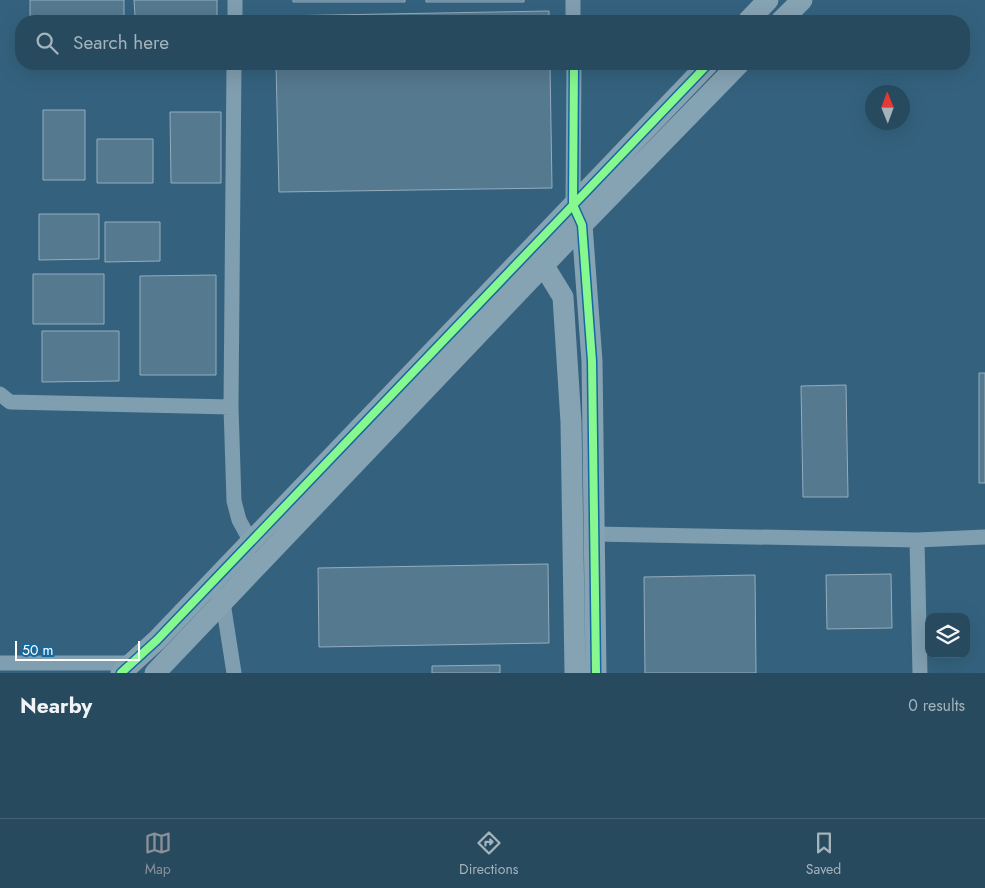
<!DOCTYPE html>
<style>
:root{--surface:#274a5e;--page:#2f5164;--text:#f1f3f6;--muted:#a4b3bc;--line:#436273;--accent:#8c9099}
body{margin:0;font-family:Jost,sans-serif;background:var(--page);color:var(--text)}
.controls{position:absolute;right:15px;bottom:15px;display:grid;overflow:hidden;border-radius:10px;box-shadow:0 5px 20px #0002}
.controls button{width:45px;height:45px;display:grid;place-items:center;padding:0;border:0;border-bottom:1px solid var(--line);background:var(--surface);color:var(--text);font:25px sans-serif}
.compass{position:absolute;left:865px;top:85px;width:45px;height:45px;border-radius:50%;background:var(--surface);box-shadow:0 5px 20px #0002;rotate:359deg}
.scale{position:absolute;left:15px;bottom:12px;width:125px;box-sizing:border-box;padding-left:5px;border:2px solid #fff;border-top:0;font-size:14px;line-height:18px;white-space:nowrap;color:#fff;-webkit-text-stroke:4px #15699e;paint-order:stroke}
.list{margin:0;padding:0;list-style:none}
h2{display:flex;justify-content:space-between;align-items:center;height:65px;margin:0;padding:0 20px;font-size:21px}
h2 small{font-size:16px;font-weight:400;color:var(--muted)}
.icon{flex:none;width:28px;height:28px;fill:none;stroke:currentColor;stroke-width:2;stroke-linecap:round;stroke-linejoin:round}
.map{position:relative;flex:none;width:985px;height:673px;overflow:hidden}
.search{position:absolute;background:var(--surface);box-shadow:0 5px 20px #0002;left:15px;right:15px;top:15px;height:55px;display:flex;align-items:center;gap:12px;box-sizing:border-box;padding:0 18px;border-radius:20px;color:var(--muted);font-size:19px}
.sheet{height:145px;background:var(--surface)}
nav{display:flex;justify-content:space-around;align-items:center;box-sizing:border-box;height:70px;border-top:1px solid var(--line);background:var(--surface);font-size:14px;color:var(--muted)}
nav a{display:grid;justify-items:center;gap:2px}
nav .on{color:var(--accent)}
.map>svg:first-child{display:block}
.building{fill:#55798f;stroke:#94adbd}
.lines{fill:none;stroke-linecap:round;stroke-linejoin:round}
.street{stroke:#7f9eaf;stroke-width:15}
.secondary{stroke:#86a3b4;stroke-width:21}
.cycleway-casing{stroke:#15699e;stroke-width:11}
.cycleway{stroke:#87f88f;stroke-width:8}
</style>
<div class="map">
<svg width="985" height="673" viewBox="0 0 985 673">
<rect width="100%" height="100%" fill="#34627e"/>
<path class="building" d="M30 0H124V17H30Z
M134 0H217V16H135Z
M293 0H405V2H293Z
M426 0H524V2H426Z
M549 11V21H276V16Z
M276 64H550L552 188 279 192Z
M43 110H85V180H43Z
M170 112H221V183H171Z
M97 139H153V183H97Z
M39 214H99V259L39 260Z
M105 222H160V261L105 262Z
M33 274H104V324H33Z
M216 275V375H140V276Z
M42 331H119V381L42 382Z
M979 373H985V483H979Z
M846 385 848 497H803L801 386Z
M548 564 549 643 319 647 318 568Z
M891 574 892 628 827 629 826 575Z
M755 575 756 673H645L644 577Z
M500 665V673H432V666Z"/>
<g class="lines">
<path class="street" d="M573 0V21
M235 21V0
M234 64 231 407 234 501 239 520 251 542
M573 205 574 64
M0 394 10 402 231 407
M594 534 917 540
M219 596 224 609 234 673
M0 663H131
M920 673 917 540 985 537"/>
<path class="secondary" d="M748 21 768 0
M781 21 802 0
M578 217 582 225 592 361 596 673
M535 258 544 266 563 297 571 422 575 673
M121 673 157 640 708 64
M155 673 582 225 739 64"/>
<defs>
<path id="cycleway" d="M574 64 573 205 582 225 592 361 596 673
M121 673 157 640 708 64"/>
</defs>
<use href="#cycleway" class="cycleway-casing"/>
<use href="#cycleway" class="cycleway"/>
</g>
</svg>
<div class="controls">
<button><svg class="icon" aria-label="layers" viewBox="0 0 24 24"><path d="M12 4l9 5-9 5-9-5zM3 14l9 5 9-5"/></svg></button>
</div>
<svg class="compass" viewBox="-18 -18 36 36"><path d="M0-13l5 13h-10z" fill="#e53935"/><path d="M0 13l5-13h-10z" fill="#a4b3bc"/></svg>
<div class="scale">50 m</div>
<div class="search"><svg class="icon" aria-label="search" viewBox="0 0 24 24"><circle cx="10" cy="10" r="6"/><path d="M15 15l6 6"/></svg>Search here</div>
</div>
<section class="sheet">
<h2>Nearby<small>0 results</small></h2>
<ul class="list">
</ul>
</section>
<nav>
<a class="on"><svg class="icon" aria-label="map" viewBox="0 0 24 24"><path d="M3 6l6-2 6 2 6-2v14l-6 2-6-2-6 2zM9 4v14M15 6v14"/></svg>Map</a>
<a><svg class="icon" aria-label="directions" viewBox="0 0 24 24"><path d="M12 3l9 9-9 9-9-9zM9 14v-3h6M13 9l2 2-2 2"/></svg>Directions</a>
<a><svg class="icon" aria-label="saved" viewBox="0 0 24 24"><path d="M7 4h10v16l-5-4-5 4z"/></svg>Saved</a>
</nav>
